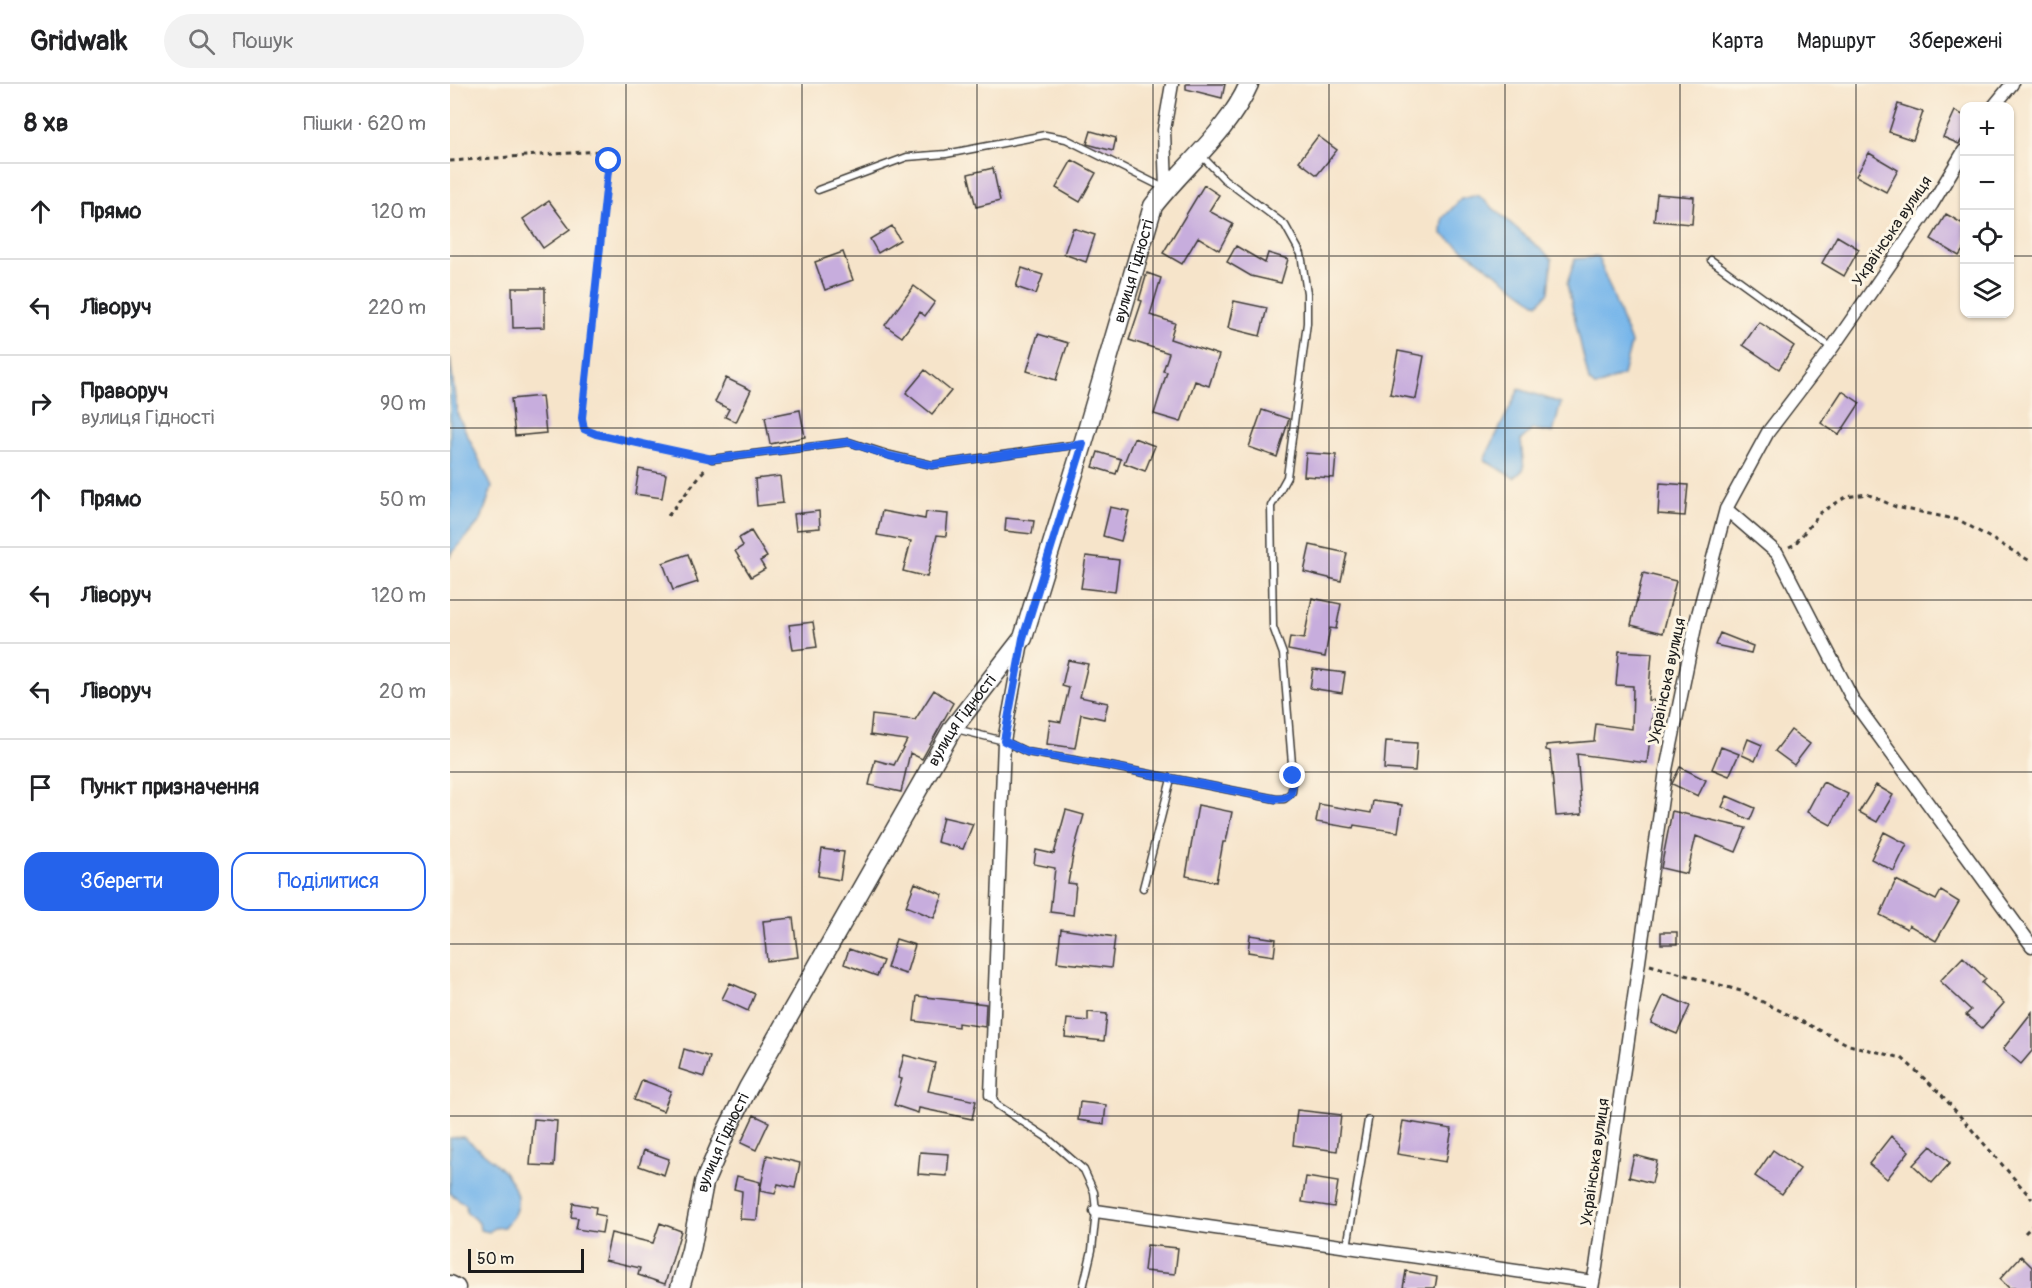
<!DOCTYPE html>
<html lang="uk">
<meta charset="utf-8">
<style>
:root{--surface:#fff;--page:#f2f2f2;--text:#202124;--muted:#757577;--line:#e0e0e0;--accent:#2563eb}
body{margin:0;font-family:Pangolin,sans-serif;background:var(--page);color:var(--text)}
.controls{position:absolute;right:18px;top:18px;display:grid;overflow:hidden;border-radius:12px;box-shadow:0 2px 4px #0004}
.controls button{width:54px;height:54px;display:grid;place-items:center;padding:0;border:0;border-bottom:2px solid var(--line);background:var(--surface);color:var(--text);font:30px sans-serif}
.scale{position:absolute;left:18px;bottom:15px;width:116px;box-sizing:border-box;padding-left:6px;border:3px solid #1c1c1c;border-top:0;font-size:16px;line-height:21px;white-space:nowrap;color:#1c1c1c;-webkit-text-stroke:4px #fcf5e5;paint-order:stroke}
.stop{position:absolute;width:18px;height:18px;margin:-14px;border:4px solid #2563eb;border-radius:50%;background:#fff}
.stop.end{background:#2563eb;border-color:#fff;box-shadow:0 2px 6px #0008}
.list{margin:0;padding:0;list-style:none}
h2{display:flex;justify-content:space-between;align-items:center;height:78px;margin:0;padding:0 24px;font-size:26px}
h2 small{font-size:20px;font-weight:400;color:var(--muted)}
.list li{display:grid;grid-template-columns:39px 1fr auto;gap:18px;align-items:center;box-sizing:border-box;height:96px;padding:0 24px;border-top:2px solid var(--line)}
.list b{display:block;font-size:22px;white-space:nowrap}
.list p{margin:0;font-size:20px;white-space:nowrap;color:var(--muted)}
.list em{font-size:20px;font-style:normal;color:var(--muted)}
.actions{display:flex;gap:12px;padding:18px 24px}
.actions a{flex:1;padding:14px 0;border:2px solid var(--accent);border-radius:18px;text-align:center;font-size:21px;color:var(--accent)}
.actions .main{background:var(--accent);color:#fff}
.icon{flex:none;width:33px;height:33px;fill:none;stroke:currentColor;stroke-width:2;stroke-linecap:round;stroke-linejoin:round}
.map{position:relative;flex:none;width:1582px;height:1204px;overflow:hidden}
header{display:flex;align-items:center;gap:36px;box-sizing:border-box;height:84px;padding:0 30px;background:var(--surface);border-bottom:2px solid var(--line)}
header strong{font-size:28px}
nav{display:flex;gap:33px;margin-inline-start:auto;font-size:21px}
.search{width:420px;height:54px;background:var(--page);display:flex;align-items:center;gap:15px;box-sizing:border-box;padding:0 21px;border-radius:33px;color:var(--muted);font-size:22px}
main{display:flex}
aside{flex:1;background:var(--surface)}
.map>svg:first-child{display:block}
.water{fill:#77b6ea;stroke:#4a6983;stroke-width:1.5}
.building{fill:#c7addd}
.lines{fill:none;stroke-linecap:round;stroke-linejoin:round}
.lane-casing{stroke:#3d3a36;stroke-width:9}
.street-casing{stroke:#3d3a36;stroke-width:15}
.secondary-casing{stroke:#3d3a36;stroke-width:21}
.path{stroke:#3d3a36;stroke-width:3;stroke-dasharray:4.5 4.5;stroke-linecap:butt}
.lane{stroke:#fff;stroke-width:6}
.street{stroke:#fff;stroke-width:12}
.secondary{stroke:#fff;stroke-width:18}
.route{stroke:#2563eb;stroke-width:8}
.grid{fill:none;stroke:#1c1c1c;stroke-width:1.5;stroke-opacity:0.55}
.labels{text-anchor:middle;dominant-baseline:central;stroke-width:6;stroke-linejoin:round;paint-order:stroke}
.street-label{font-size:16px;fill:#1c1c1c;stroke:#fcf5e5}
</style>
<header>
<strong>Gridwalk</strong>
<div class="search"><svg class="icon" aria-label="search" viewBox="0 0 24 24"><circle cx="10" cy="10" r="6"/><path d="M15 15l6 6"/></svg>Пошук</div>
<nav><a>Карта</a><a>Маршрут</a><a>Збережені</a></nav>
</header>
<main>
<aside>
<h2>8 хв<small>Пішки · 620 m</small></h2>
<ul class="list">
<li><svg class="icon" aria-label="ahead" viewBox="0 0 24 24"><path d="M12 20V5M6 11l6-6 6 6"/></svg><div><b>Прямо</b></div><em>120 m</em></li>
<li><svg class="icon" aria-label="left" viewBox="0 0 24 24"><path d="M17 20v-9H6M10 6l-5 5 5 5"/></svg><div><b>Ліворуч</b></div><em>220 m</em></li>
<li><svg class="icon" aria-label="right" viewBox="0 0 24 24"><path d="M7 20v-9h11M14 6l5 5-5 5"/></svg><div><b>Праворуч</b><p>вулиця Гідності</p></div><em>90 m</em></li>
<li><svg class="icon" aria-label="ahead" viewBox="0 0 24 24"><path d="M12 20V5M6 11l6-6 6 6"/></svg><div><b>Прямо</b></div><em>50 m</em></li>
<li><svg class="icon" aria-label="left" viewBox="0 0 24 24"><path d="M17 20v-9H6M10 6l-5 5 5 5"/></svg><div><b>Ліворуч</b></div><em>120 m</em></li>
<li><svg class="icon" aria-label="left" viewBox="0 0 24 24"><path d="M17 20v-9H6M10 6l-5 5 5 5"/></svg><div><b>Ліворуч</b></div><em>20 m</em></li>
<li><svg class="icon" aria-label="arrive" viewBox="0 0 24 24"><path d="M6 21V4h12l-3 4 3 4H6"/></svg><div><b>Пункт призначення</b></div></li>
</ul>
<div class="actions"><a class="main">Зберегти</a><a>Поділитися</a></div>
</aside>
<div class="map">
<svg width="1582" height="1204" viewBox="0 0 1582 1204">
<rect width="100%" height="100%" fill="#fcf5e5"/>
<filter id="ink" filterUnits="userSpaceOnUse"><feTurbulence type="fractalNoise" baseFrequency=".0167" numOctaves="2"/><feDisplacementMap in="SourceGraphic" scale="12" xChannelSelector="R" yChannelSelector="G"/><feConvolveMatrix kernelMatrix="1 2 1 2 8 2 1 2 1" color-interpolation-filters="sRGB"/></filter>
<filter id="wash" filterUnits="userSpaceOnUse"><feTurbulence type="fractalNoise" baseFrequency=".008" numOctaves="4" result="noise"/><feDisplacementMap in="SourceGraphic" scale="24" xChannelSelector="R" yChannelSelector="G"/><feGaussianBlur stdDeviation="1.35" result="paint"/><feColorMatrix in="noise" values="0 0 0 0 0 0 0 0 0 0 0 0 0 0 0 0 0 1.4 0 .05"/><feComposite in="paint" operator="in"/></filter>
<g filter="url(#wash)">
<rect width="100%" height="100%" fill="#f6e4ca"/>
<path class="water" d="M1028 111 1102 175 1099 208 1088 220 992 150 993 134 1011 115Z
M1148 173 1181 259 1173 291 1146 303 1139 297 1117 200 1125 175Z
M0 273 7 329 42 403 31 436 3 468 0 473Z
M1069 305 1111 319 1103 349 1083 345 1071 356 1074 385 1064 394 1034 376Z
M13 1053C33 1069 82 1100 63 1132 61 1136 56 1139 54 1143L44 1144 39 1148 30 1146 29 1139 16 1128V1121L0 1109V1054Z"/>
<g id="blocks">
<path class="building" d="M736 0H775L772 14 736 5Z
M1448 20 1473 28 1463 56 1439 48Z
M1505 27 1515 32V51L1509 60 1493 53Z
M641 47 666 54 663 67 637 60Z
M868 52 887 66 867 91 849 77Z
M1419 69 1448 86 1436 108 1406 92Z
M622 76 646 89 630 118 606 104Z
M543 84 550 117 526 123 518 90Z
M754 101 769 111 759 127 783 140 769 166 748 153 732 180 713 169Z
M1207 110 1244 113 1242 140 1204 137Z
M99 117 120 145 93 164 73 135Z
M1496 130 1515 141V163L1509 172 1481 155Z
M442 142 450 156 428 169 420 155Z
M623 144 645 151 636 178 614 170Z
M1387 152 1409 165 1394 192 1372 179Z
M786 162 815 179 818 169 838 175 831 199 801 192 777 178Z
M393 168 403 196 375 206 365 178Z
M572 184 593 191 586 210 566 203Z
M697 189 711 194 700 231 725 239 720 255 769 271 759 302 745 297 731 338 704 330 717 288 713 287 719 269 679 256 692 217 689 216Z
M464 202 485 218 475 232 470 228 452 253 435 241Z
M62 204H95V243L63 244Z
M784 217 817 224 810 252 778 244Z
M1309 238 1344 262 1329 285 1293 261Z
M588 250 618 259 606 296 577 287Z
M948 267 974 272 966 315 940 310Z
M475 286 501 307 482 330 456 309Z
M276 294 301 306 286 338 275 333 279 325 265 318Z
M1392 307 1410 319 1389 351 1371 339Z
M92 312 96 349 65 352 61 315Z
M350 326 355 353 320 360 315 333Z
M812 326 839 335 827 373 799 363Z
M684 354 705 362 695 387 674 379Z
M648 368 671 375 666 390 643 383Z
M856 369 886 371 884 394 854 392Z
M189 385 216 390 212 414 185 410Z
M330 392 333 419 307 422 305 395Z
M1210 399 1238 401 1235 432 1208 430Z
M660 423 679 427 671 457 653 452Z
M369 427 370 444 346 446 344 430Z
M432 427 475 435 476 428 498 430 496 452 487 451 477 493 453 487 461 457 427 451Z
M556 434 584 437 582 450 555 447Z
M301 447 317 473 310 477 315 485 301 493 285 467 293 462 289 454Z
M860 461 897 469 891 497 854 488Z
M238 470 248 498 223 506 213 479Z
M636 472 669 476 665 508 631 504Z
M1193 489 1226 497 1213 549 1181 541Z
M862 514 891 520 886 545 880 544 875 573 838 566 840 553 854 555Z
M363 538 367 563 343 566 339 541Z
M1270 549 1303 562 1301 569 1265 561Z
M1169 567 1202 569 1198 616 1212 617V631L1203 630 1197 679 1127 670 1132 730 1106 732 1100 667 1096 666V661L1144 657 1146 640 1182 645 1183 602 1166 601Z
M618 576 638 580 630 613 658 619 654 635 631 630 625 664 597 660 600 636 611 638 619 604 612 602Z
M863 585 895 589 892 609 860 604Z
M484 606 503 619 472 675 460 669 451 708 419 701 425 676 444 681 457 656 420 651 422 631 465 636Z
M1341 646 1360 660 1344 681 1325 667Z
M1298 655 1312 661 1305 677 1292 671Z
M936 657 967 659 965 687 934 685Z
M1271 663 1289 670 1279 692 1262 685Z
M1230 683 1256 696 1248 712 1222 700Z
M1373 698 1398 710 1381 741 1357 728Z
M1426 701 1443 711 1427 738 1409 728Z
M1277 712 1305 724 1300 736 1272 723Z
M923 717 952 721 948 748 904 741 903 744 866 738 869 720 921 729Z
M748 721 782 728 776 758H773L766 798 736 792Z
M616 726 634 731 624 766 618 799 626 800 623 831 600 828 605 784 584 780 586 766 604 770Z
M1222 727 1296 744 1286 768 1246 752 1237 790 1211 784Z
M493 733 523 740 513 765 487 758Z
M1434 748 1457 760 1444 787 1421 775Z
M372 765 394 768 390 796 368 792Z
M1446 796 1486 816 1491 807 1509 818 1486 857 1459 841 1457 845 1430 831Z
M465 799 493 811 484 834 456 822Z
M343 834 348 873 317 877 313 837Z
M611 845 665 853 661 884 607 878Z
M1211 848H1227V860H1211Z
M800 851 826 855 824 872 798 868Z
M446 855 465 861 456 890 437 884Z
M399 865 433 877 427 892 394 880Z
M1513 873 1536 895 1532 899 1554 919 1532 944 1516 931 1521 926 1490 897Z
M280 899 305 910 298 927 272 915Z
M1214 911 1240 922 1227 950 1201 939Z
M467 912 536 920 535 943 508 939V943L464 937Z
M638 928 657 930 654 957 615 953 617 935 638 937Z
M1582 928V967L1571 980 1553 965Z
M234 965 260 973 254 993 229 985Z
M454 971 485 979 478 1007 526 1017 522 1035 469 1024 468 1029 444 1021 452 995 448 994Z
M192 996 221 1007 213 1027 184 1016Z
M630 1018 656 1021 654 1040 628 1036Z
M847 1026 891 1031 887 1067 843 1061Z
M304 1031 319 1038 306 1066 291 1059Z
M84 1035 107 1037 104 1082 80 1081Z
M953 1037 1002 1045 996 1078 947 1070Z
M1441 1052 1459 1067 1437 1095 1419 1080Z
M1481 1062 1500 1079 1482 1099 1463 1081Z
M194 1066 219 1075 214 1091 189 1082Z
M1323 1066 1350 1085 1332 1110 1305 1092Z
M470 1068 499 1070 497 1092 468 1090Z
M317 1071 350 1079 345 1104 328 1100 325 1110 310 1107Z
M1184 1071 1207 1077 1202 1099 1179 1093Z
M287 1092 310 1098 307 1136 290 1135 292 1107 284 1105Z
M856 1093 888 1098 884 1123 852 1118Z
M123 1119 146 1123 145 1130 155 1132 152 1149 126 1145 128 1134 121 1133Z
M210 1139 231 1147 215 1200 188 1191 190 1184 155 1176 161 1149 203 1159Z
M697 1161 728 1164 725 1190 694 1187Z
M1571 1172 1582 1183V1204H1559L1550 1195Z
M956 1187 987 1193 985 1204H953Z"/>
</g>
</g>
<g filter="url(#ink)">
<use href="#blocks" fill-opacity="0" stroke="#3d3a36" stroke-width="1.5"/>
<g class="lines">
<defs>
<path id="lane" d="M368 106 457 73 496 70 595 51 616 55 714 104
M1261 176 1382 264
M262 375 399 358 440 371 482 381 630 360
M506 645 554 657 577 668 659 682 826 715H834L842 708 843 692 833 570 823 543 821 422 837 393 857 239V209L851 170 835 141 774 95 751 71
M693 804 721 695
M541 1011 547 1021 596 1053 634 1086 644 1108 646 1127 642 1166 633 1204
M897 1163 918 1036"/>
<path id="street" d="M1544 22 1562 0
M716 105 714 46 722 0
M1276 425 1327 469 1404 618 1582 862
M541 1011 554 657 572 558
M646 1127 1143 1198
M1142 1204 1146 1183 1216 686 1246 538 1276 425 1318 348 1382 264 1482 120 1514 67"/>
<g id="secondary">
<path d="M0 1201 6 1204"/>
<path id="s1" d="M230 1204 241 1166 254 1099 276 1048 298 1004 503 644 573 554 633 360 703 122C734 82 778 48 799 0"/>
</g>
</defs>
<use href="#lane" class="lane-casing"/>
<use href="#street" class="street-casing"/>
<use href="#secondary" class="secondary-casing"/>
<path class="path" d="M0 77 150 67 157 70 159 77 132 334 134 345 145 350 252 373
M218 432 256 384
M1339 463 1345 460 1370 429 1396 413 1417 410 1446 423 1509 436 1582 478
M1200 881 1291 907 1399 961 1452 974 1490 1009 1582 1115
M1575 1149 1582 1142"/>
<use href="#lane" class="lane"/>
<use href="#street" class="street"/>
<use href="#secondary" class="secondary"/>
</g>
</g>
<g class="lines" filter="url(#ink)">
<path class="route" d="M159 77 132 334 134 345 146 350 262 375 399 358 440 372 482 381 633 360 573 554 554 657 577 668 659 682 826 715C844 715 842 707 843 692"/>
</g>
<path class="grid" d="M176 0V1204M352 0V1204M527 0V1204M703 0V1204M879 0V1204M1055 0V1204M1230 0V1204M1406 0V1204M0 172H1514M1560 172H1582M0 344H1582M0 516H1582M0 688H1582M0 860H1582M0 1032H1582"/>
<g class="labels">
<g class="street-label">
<text transform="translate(1442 147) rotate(-56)">Українська вулиця</text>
<text stroke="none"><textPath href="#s1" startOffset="1124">вулиця Гідності</textPath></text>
<text transform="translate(1217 597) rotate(-78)">Українська вулиця</text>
<text stroke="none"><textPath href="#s1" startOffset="638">вулиця Гідності</textPath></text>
<text stroke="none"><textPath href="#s1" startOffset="152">вулиця Гідності</textPath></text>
<text transform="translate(1145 1078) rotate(-82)">Українська вулиця</text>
</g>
</g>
</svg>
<div class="controls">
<button>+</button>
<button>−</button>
<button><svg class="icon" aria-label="locate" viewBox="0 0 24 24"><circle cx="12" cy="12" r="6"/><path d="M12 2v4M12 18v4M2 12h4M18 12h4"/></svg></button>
<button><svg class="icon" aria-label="layers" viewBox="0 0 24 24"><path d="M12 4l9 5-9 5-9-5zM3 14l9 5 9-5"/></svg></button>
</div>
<div class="scale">50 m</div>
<div class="stop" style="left:159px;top:77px"></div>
<div class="stop end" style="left:843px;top:692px"></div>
</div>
</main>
